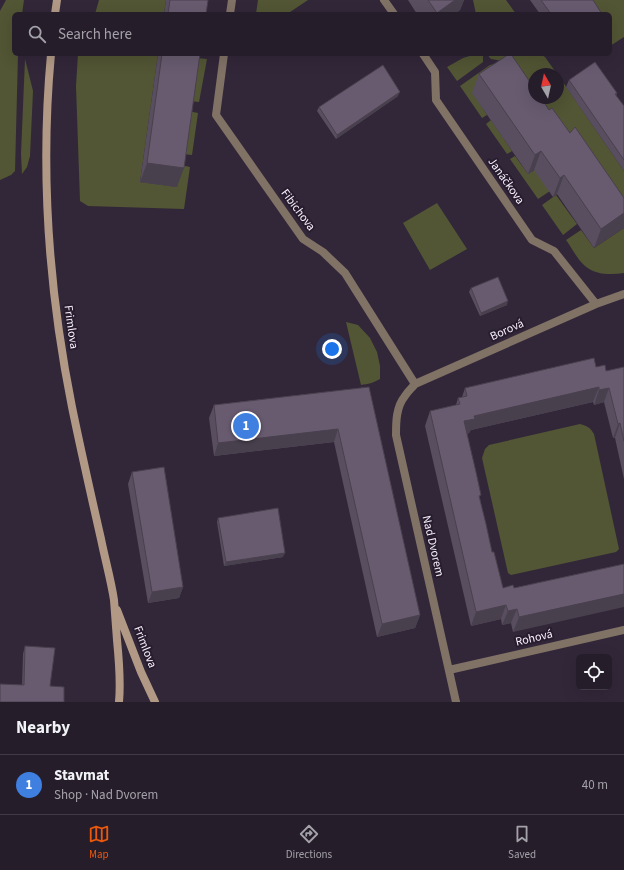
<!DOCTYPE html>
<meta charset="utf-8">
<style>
:root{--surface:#261d2b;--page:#2e2633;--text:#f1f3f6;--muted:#a4a2a9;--line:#423b47;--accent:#ea580c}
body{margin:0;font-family:"Source Sans 3",sans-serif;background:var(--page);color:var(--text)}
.controls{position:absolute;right:12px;bottom:12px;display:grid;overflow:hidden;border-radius:6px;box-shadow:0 4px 16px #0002}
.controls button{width:36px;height:36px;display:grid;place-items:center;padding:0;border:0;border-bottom:1px solid var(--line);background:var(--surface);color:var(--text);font:20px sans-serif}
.compass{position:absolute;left:528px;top:68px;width:36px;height:36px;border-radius:50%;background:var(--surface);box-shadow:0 4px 16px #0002;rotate:351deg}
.you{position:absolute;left:332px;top:349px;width:14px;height:14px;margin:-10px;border:3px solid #fff;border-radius:50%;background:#1a73e8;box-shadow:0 0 0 6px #1a73e833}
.badge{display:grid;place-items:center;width:26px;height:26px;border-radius:50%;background:var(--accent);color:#fff;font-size:13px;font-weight:700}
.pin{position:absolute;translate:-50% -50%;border:2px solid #fff;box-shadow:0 1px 4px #0006}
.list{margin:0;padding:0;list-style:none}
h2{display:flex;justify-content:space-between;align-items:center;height:52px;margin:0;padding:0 16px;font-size:17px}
h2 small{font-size:13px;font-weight:400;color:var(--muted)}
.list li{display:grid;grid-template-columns:26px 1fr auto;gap:12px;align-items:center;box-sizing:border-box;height:60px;padding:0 16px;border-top:1px solid var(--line)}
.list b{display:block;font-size:15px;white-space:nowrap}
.list p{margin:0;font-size:13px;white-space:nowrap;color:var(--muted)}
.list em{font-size:13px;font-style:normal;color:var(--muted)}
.icon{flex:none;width:22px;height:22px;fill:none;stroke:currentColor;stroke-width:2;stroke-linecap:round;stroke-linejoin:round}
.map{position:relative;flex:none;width:624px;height:702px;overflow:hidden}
.search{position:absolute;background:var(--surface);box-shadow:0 4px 16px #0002;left:12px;right:12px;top:12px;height:44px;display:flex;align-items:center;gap:10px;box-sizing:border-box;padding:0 14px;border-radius:6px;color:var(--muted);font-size:15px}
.sheet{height:112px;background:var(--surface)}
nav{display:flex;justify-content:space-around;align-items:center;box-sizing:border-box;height:56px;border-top:1px solid var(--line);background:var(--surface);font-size:11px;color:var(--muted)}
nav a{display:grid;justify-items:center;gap:2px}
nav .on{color:var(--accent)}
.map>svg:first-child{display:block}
.green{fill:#525634}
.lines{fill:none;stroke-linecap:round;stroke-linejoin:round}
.street{stroke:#817266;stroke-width:8}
.secondary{stroke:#b19986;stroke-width:8}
.wall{fill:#594e60}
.shaded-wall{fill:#49404e}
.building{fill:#685b70;stroke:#49404e}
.labels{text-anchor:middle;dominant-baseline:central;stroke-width:4;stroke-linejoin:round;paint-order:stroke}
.street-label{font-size:12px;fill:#f9f2fe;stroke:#281d2f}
</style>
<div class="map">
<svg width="624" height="702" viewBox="0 0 624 702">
<rect width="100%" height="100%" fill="#322739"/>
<path class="green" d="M6 0H24L22 14H14V54H18L15 171 11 175 0 180V11Z
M99 0H166L164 14H95Z
M258 0H308L287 14H256Z
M473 0H506L516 14H476Z
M581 0H624V37L610 46V14H591Z
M78 54H158L140 182 177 187 181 165 190 167 184 209 88 206 80 201 76 86Z
M488 54H540L545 57 557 74H534V98H558V75L624 171V207L559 133 503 61 491 59 489 57Z
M473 55H483V62L457 81 447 67 463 58Z
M196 58 207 59 199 102 190 101Z
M25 59 33 91 30 156 27 167 22 174 21 154Z
M495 64 473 93 487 115 482 118 460 86 490 65Z
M188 111 198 113 192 155 182 154Z
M491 120 512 151 507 154 486 124Z
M515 156 528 174 538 168 553 189 538 199 510 159Z
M556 195 577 224 563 235 542 205Z
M437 203 467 249 430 270 403 223Z
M624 228V273C611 275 595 275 585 266 577 259 572 248 566 240L581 230 594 248Z
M346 322 358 325 370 338 377 352 380 366V379C373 383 368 384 361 385Z
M580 424C587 426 590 427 594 434L619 549 616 552 511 575 508 573 482 458 485 449 489 445Z"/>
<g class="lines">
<path class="street" d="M384 0 394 14
M230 14 232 0
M224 54 216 115 303 239 323 252 345 273 415 384
M423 54 435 72 436 100 532 240 554 251 596 304
M449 670 624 630
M456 702 396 435C396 422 396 407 405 396 408 391 412 388 415 384L596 304 624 294"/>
<path class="secondary" d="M55 14 57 0
M51 54C40 172 49 292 72 407 81 451 91 495 101 539 105 559 111 580 114 600 115 613 116 627 117 640 119 660 121 681 119 702
M117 610 141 672 155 702"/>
</g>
<path class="wall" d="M166 0H208L206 14H164Z
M408 0H464L460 10 455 14H417Z
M530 0H593L602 14H540Z
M158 54H200L177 187 140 182Z
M479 74 549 110 570 133 624 198 594 248 557 194 553 197 534 170 528 174 472 93Z
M569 80 617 93 616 96 624 106V171L566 87Z
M398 96 336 139 317 111 319 107Z
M471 288 507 305 480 316 469 292Z
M596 367 606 371 624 367V479L615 438H613L604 402 594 405 593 402 471 430 469 433 467 434 480 499 492 552 503 588H514L624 564 513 632 511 623 502 625 501 619 471 626 425 426 430 411 456 405 458 398 462 397 465 388Z
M369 387 420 615 415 628 377 637 334 442 214 456 209 418 214 405Z
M132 472 183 587 179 598 148 603 128 484Z
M218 518 283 557 224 566 217 522Z
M25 646 50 686 22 685 23 654Z"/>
<path class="shaded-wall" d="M455 0H464L460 10 455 14H436L437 13Z
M400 92 398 96 336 139 337 135Z
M541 151 534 170 528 174 535 155Z
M147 163 184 168 177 187 140 182Z
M564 175 557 194 553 197 560 178Z
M624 213V228L594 248 601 229Z
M508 301 507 305 480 316 481 313Z
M599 387 593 402 471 430 469 433 459 436 464 421 474 416Z
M609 388 604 402 594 405 599 390Z
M620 423 615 438H613L618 424Z
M338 429 334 442 214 456 218 443Z
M285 553 283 557 224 566 226 562Z
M183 587 179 598 148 603 152 592Z
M624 594V607L513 632 519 617Z
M506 605 501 619 471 626 476 612Z
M517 609 511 623 502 625 508 611Z
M420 615 415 628 377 637 382 624Z"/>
<path class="building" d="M170 0H208L206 14H168Z
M428 0H455L437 13Z
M541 0H593L602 14H551Z
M162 54H200L184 168 147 163Z
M509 54H511L534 88V98H541L549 110 552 108 570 133 575 127 624 198V213L601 229 564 175 560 178 541 151 535 155 479 74Z
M595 62 617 93 615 94 624 106V160L569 80Z
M383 65 400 92 337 135 319 107Z
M498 277 508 301 481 313 471 288Z
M594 358 596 367 605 365 606 371 624 367V441L620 423 618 424 609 388 599 390V387L474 416 475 419 464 421 476 472 481 495 479 496 486 524 492 552H494L503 588 513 585 514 588 624 564V594L519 617 517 609 508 611 506 605 476 612 430 411 460 404 458 398 467 396 465 388Z
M369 387 420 615 382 624 338 429 218 443 214 405Z
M164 467 183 587 152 592 132 472Z
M278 508 285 553 226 562 218 518Z
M25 646 55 648 50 686 64 687V702H0V684L24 685Z"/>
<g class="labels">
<g class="street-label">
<text transform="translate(506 181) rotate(55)">Janáčkova</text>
<text transform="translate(298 210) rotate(53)">Fibichova</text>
<text transform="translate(71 327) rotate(82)">Frimlova</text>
<text transform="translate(507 330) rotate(-24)">Borová</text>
<text transform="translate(433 546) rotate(77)">Nad Dvorem</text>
<text transform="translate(534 638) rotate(-13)">Rohová</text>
<text transform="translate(145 647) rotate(69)">Frimlova</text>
</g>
</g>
</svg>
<div class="controls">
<button><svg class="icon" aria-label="locate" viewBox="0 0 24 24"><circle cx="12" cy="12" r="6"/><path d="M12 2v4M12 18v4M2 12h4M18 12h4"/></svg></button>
</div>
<svg class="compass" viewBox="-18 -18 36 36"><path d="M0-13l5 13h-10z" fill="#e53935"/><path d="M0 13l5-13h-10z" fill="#a4a2a9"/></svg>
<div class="you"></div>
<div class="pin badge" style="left:246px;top:426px;background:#3f7fe0">1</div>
<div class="search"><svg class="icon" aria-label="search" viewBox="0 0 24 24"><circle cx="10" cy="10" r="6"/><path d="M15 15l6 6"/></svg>Search here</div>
</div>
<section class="sheet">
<h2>Nearby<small></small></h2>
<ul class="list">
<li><span class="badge" style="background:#3f7fe0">1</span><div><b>Stavmat</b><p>Shop · Nad Dvorem</p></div><em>40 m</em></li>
</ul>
</section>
<nav>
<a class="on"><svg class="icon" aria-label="map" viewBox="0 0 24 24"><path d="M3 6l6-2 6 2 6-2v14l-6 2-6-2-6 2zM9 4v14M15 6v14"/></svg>Map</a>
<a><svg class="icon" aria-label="directions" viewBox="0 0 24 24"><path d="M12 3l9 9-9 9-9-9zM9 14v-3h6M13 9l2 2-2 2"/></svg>Directions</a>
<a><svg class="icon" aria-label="saved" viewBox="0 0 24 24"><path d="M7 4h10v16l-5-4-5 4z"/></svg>Saved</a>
</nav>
